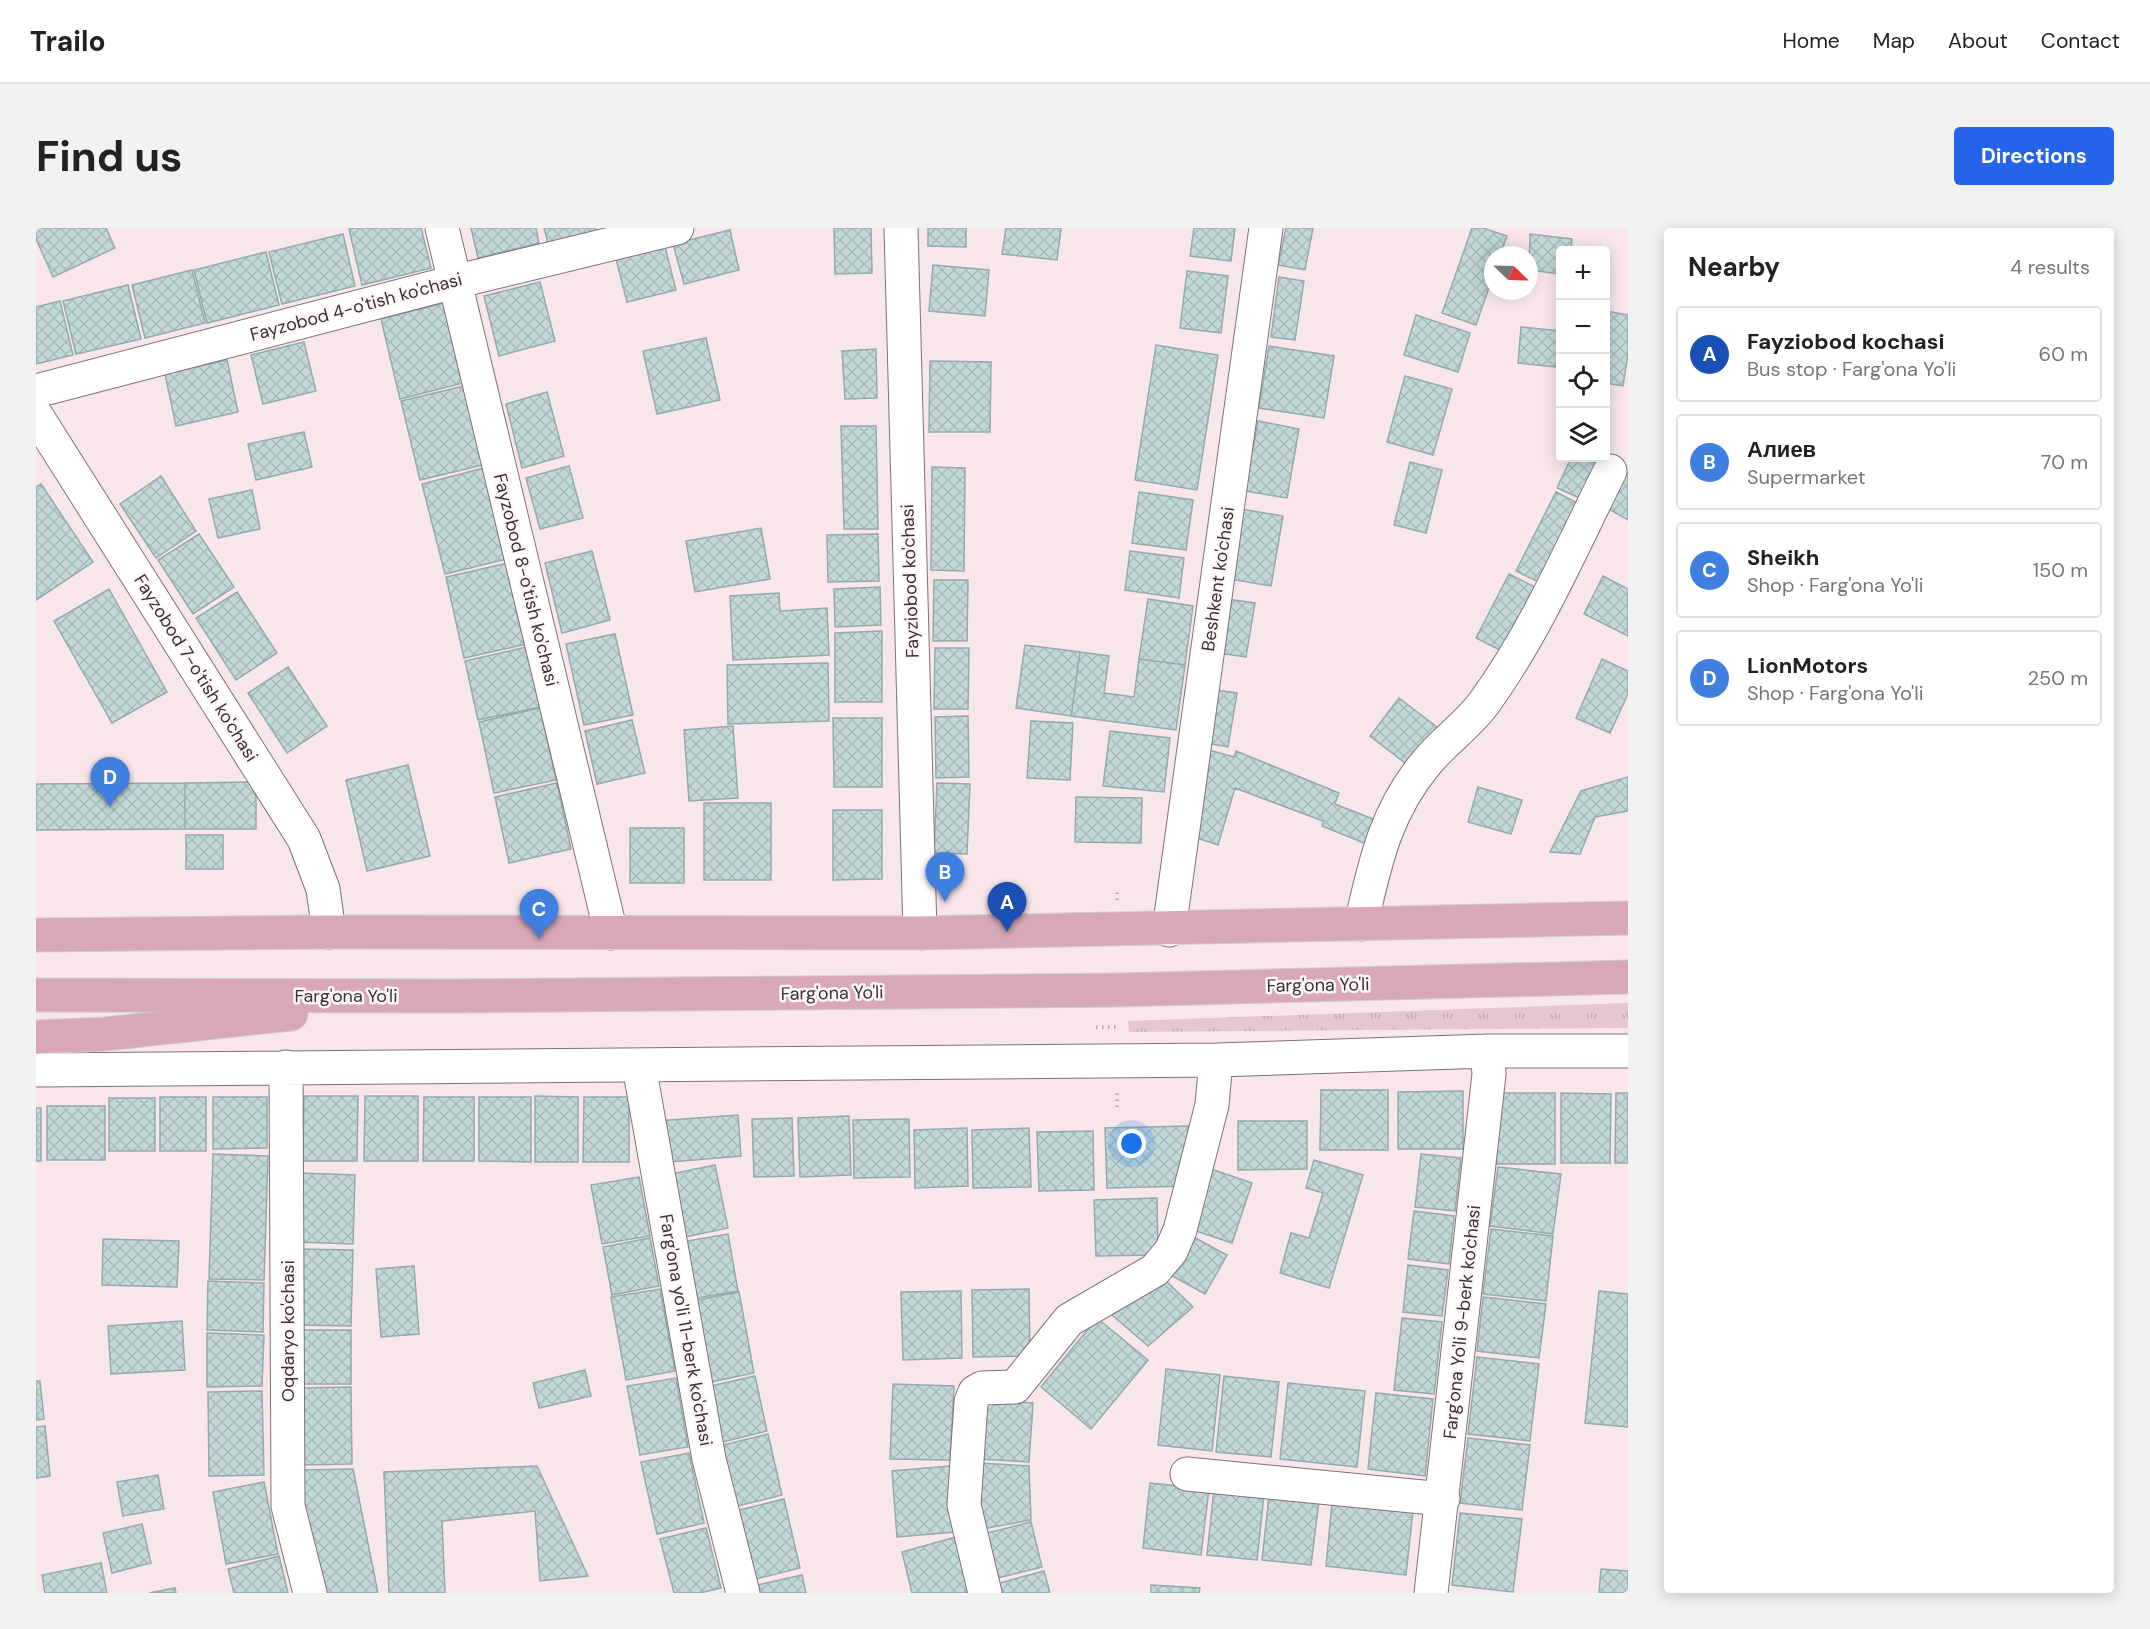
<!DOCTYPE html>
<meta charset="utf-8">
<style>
:root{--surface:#fff;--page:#f2f2f2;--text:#222;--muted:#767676;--line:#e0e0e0;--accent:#2563eb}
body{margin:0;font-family:"DM Sans",sans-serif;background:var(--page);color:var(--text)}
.controls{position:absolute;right:18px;top:18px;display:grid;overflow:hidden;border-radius:6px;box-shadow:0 3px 15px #0003}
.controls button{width:54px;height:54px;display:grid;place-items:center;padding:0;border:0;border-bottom:2px solid var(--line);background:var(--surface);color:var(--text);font:30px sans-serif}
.compass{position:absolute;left:1448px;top:18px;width:54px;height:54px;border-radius:50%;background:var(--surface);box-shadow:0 3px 15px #0003;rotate:113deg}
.you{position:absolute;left:1096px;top:916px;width:21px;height:21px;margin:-15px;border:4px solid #fff;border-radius:50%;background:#1a73e8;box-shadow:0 0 0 9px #1a73e833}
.badge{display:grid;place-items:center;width:39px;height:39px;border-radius:50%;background:var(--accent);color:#fff;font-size:20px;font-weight:700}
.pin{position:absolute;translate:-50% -50px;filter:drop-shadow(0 2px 3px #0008)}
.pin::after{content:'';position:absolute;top:32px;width:21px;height:18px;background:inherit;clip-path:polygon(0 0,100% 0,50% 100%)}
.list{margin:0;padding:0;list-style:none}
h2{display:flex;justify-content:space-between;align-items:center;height:78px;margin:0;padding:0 24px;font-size:26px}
h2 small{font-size:20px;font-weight:400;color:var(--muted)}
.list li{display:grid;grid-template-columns:39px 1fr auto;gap:18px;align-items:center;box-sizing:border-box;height:96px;margin:0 12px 12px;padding:0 12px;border:2px solid var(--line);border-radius:6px}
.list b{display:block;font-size:22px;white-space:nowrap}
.list p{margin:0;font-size:20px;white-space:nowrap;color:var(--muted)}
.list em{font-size:20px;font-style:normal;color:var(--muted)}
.icon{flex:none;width:33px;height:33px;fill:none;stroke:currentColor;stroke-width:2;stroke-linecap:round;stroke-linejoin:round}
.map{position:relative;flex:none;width:1592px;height:1365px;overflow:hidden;border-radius:6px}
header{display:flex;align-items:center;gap:36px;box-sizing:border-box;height:84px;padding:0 30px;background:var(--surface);border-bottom:2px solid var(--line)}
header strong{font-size:28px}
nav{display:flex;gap:33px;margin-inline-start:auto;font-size:21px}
.intro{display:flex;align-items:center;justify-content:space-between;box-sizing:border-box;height:144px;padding:0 36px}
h1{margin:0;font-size:42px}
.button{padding:15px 27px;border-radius:6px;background:var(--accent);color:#fff;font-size:21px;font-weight:700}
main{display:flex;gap:36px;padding:0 36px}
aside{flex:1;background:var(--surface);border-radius:6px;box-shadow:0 3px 15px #0003}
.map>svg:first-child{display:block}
.grass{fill:url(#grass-tufts)}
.building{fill:url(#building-cross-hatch);stroke:#95aaaa;stroke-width:1.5}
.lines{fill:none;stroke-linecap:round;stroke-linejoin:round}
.minor-casing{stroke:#827075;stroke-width:35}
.major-casing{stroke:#cfcece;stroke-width:35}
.path{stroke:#bbacb0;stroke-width:4;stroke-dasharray:1.5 4.5;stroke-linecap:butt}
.minor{stroke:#fff;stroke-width:33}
.major{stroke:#d8a8b8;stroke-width:33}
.labels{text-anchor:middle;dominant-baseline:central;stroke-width:5;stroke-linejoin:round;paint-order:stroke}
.street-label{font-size:18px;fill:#393234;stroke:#fef6f8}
</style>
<header>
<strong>Trailo</strong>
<nav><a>Home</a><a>Map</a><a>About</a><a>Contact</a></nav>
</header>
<div class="intro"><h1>Find us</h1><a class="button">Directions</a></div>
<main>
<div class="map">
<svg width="1592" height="1365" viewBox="0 0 1592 1365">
<defs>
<pattern id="grass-tufts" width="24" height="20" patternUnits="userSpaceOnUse" patternTransform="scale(1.5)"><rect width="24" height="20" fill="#e5c7cf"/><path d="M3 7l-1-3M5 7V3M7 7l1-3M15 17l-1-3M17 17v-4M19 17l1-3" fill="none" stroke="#c5abb2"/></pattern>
<pattern id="building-cross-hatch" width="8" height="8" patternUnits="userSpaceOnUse" patternTransform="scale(1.5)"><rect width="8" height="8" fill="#c3d9d9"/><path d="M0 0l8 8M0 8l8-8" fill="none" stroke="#a8bbbb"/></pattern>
</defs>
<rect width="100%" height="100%" fill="#f9e6eb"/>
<path class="grass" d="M1592 775V800L1093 804 1092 793Z"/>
<path class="building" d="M0 0H70L79 20 17 49 0 11Z
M318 0H385L395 40 326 57 313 1Z
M435 0H500L503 15 442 30Z
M508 0H560V3L512 15Z
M798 0H835L836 45 799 46Z
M892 0H930V19L892 18Z
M970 0H1025L1021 32 966 26Z
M1158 0H1199L1195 33 1154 28Z
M1250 0H1277L1269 42 1242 37Z
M1436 0H1447L1471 8 1464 27H1457V48L1440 97 1406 85Z
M694 2 703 42 648 56 637 16Z
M307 6 319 58 246 76 233 24Z
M1494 6 1536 11 1535 22H1524V46L1493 42Z
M629 19 640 62 591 74 580 31Z
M230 24 243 77 171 95 158 42Z
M897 37 953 42 949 88 893 83Z
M156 42 169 95 109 110 96 57Z
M1151 43 1192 48 1185 105 1144 100Z
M1243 49 1268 53 1259 112 1235 109Z
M504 54 519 113 463 128 448 68Z
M92 57 105 111 40 126 27 73Z
M24 73 37 127 0 136V79Z
M408 75 427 155 364 171 345 91Z
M1570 83 1592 87V125L1587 158 1570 155Z
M1380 87 1434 105 1422 144 1368 127Z
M1485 99 1524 103 1520 139 1482 135Z
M670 110 684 172 621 186 607 123Z
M268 114 280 163 227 176 215 127Z
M1120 117 1182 127 1161 262 1099 252Z
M1233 118 1298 128 1288 190 1223 180Z
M840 121 841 170 809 171 806 123Z
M191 132 202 184 140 198 129 146Z
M894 133 955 134 954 204H893Z
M1369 148 1416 161 1397 227 1351 214Z
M428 158 447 237 384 252 365 173Z
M511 164 528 228 486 240 470 176Z
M1222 193 1263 201 1251 270 1209 263Z
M805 198H840L842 301H808Z
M268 204 276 239 220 252 212 216Z
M1535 230H1547L1567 238 1552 274 1521 260Z
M1374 234 1406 242 1390 305 1358 297Z
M533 238 547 290 504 301 490 250Z
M896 239 929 240 928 343 895 342Z
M448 240 471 331 409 346 386 256Z
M1582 240 1592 245V292L1562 275Z
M125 248 160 303 120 330 84 276Z
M5 256 57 334 0 372V259Z
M216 262 224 301 182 310 173 271Z
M1103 264 1157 272 1150 322 1096 315Z
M1520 264 1549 279 1509 357 1480 343Z
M1205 281 1247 288 1235 358 1193 351Z
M725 300 734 351 659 364 650 313Z
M163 306 198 359 157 386 122 332Z
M842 306 843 353 792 354 791 307Z
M556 323 574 392 526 405 509 335Z
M1094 323 1148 330 1143 370 1089 362Z
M472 335 491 416 428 430 410 349Z
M1473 346 1505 362 1472 426 1440 410Z
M1567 348 1592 361V408L1548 386Z
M898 352H932L931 413H897Z
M844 359 845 397 799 399 798 361Z
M73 361 131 464 76 495 18 393Z
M201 364 241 425 200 452 160 390Z
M743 365 744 383 791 380 793 427 697 432 694 368Z
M1112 371 1157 378 1149 437 1103 431Z
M1191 371 1219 375 1210 429 1182 425Z
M846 403V474H799V405Z
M579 406 597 487 548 497 530 416Z
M989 417 1044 424 1035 488 980 480Z
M491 419 504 479 442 492 429 433Z
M899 420H933L932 481H898Z
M1044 424 1073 428 1068 465 1098 469 1103 431 1149 437 1140 502 1035 488Z
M1566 431 1592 443V466L1574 505 1540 490Z
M792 435 793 493 692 496 691 437Z
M252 439 291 498 251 525 212 465Z
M1173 461 1201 465 1192 519 1164 514Z
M1363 470 1402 500 1373 538 1334 508Z
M504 480 520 552 458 565 443 494Z
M932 488 933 549 900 550 899 489Z
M797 490H846V559H798Z
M596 492 609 545 561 556 549 503Z
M995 493 1037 495 1034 552 991 550Z
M697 498 702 570 653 573 648 502Z
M1074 503 1134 510 1128 564 1067 558Z
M1173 522 1198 529 1200 523 1303 565 1299 576 1342 593 1333 617 1286 598 1287 593 1199 560 1182 617 1158 609Z
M372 537 394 628 331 643 310 552Z
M1592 549V583L1559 589 1544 626 1514 624 1545 563Z
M220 554V601H149V555Z
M149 555V601L0 602V556Z
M521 555 535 621 473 635 459 569Z
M901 555 934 556 931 626 898 625Z
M1442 559 1486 572 1475 606 1432 594Z
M1040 569 1106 570 1105 615 1039 614Z
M668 575H735V652H668Z
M797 582H846V651L797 652Z
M594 600H648V655H594Z
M150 607H187V641H150Z
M1285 862H1352V922H1284Z
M1427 863V921H1362V864Z
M1458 865H1519V936H1457Z
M1525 865 1575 866 1574 935H1525Z
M1580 865H1592V935H1579Z
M268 868H322L321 933H267Z
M329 868H382V933H328Z
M499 868 542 869V934H499Z
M124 869H170V923H124Z
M177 869H231V920L177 921Z
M388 869H438V933H387Z
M443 869H495V934L443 933Z
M548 869H593V934H547Z
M73 870H119V923H73Z
M11 878H69V932H11Z
M0 880H5V933H0Z
M702 887 705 928 623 935 620 893Z
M813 888 815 947 764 949 762 890Z
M756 890 758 948 718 949 716 891Z
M873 891 874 949 818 950 817 892Z
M1202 893H1271V941L1202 942Z
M1152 898 1153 958 1071 960 1069 900Z
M931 900 932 958 879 960 878 902Z
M993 900 995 959 937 960 936 902Z
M1057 903 1058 962 1003 963 1001 904Z
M177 926 232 928 228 1052 173 1051Z
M1385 926 1425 930 1419 983 1379 979Z
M1278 932 1327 947 1293 1060 1244 1045 1255 1005 1273 1010 1287 965 1270 960Z
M679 937 692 1000 639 1011 626 948Z
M1462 939 1525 946 1517 1006 1454 998Z
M1172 940 1216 955 1196 1015 1151 1000Z
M263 945 319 947 317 1016 261 1014Z
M603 949 614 1008 566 1016 555 957Z
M1121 970 1122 1027 1060 1028 1058 972Z
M1378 983 1418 988 1413 1036 1372 1031Z
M1455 1001 1517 1008 1510 1073 1447 1066Z
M1150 1005 1191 1027 1169 1066 1129 1044Z
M692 1006 702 1063 650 1072 640 1015Z
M614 1010 623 1058 576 1067 567 1019Z
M67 1011 143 1013 141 1059 66 1057Z
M262 1021 317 1022 315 1098 261 1097Z
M1372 1037 1412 1042 1406 1088 1367 1084Z
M378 1038 383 1106 345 1109 340 1041Z
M1125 1048 1157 1079 1112 1118 1076 1087Z
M172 1053 228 1055 227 1104 171 1102Z
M624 1061 639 1143 590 1152 575 1069Z
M993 1061 994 1128 937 1129 936 1062Z
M925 1063 926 1130 867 1132 865 1064Z
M1563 1063 1592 1066V1199L1549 1195Z
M703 1064 718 1145 665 1156 650 1074Z
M1447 1069 1510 1076 1503 1130 1441 1123Z
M1061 1090 1112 1132 1055 1201 1005 1159Z
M1366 1090 1406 1094 1398 1166 1358 1162Z
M146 1093 149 1142 75 1146 72 1098Z
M261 1102H315V1156H261Z
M171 1105 228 1107 226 1158 171 1159Z
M1441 1129 1503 1136 1494 1213 1432 1206Z
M1130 1141 1184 1147 1176 1223 1122 1217Z
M549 1142 555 1168 503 1180 497 1155Z
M719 1148 731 1203 678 1216 666 1160Z
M1188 1148 1243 1154 1235 1229 1180 1224Z
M640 1150 652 1219 604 1227 591 1158Z
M0 1153H4L8 1191 0 1192Z
M1252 1155 1329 1163 1321 1239 1244 1231Z
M857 1156 918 1158 914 1232 854 1231Z
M315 1159 316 1236 262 1237 261 1160Z
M226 1163 228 1247 173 1248 172 1164Z
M1340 1165 1397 1171 1389 1248 1332 1241Z
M947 1172 997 1175 993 1234 943 1231Z
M9 1198 14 1248 0 1250V1199Z
M732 1206 746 1267 693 1280 679 1219Z
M1432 1210 1494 1217 1486 1282 1424 1275Z
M653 1225 668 1295 621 1306 605 1234Z
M943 1235 993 1238 995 1292 946 1301Z
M501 1238 552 1348 504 1353 499 1283 406 1293 409 1365H353L348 1244Z
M914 1238 919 1304 861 1309 856 1243Z
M317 1241 342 1365H287L264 1280 262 1242Z
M122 1247 128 1281 87 1288 81 1254Z
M228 1254 242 1326 190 1336 177 1264Z
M1114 1255 1173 1261 1165 1327 1107 1320Z
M1178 1261 1228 1267 1221 1332 1171 1327Z
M1233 1268 1283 1273 1275 1337 1226 1332Z
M748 1271 764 1340 712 1353 695 1284Z
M1296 1275 1377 1283 1370 1347 1290 1338Z
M1424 1285 1486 1291 1477 1364 1416 1357Z
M995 1294 1006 1339 958 1351 947 1306Z
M106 1296 115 1335 76 1345 67 1305Z
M670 1300 685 1360 664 1365H638L624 1311Z
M920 1309 934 1365H876L866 1324Z
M243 1328 252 1365H198L192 1341Z
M65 1335 71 1365H9L6 1347Z
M1565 1341 1592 1343V1365H1563Z
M1008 1343 1014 1365H963L960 1356Z
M766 1347 770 1365H715L713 1359Z
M1115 1357 1164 1360 1163 1365H1115Z
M139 1360 140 1365H113Z"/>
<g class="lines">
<defs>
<path id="minor" d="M406 0 575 705
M865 0 884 705
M0 163 418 54 641 0
M0 187 268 611 287 661 293 704
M1325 696C1339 635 1349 584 1391 534 1408 513 1432 497 1448 475 1499 405 1535 321 1574 243
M1133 702 1230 0
M603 838 673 1231 707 1365
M250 839 252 1278 274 1365
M0 842 1180 832 1451 823H1592
M1151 1246 1407 1271
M949 1365 928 1277 935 1174 939 1164 946 1160 979 1159 1033 1092 1119 1042 1135 1023 1144 1002 1176 877 1180 832
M1395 1365 1453 846 1451 823"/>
<path id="major" d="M0 707 293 704 884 705 1592 690
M0 767 416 768 1081 762 1592 749
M0 809 69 806 255 786"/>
</defs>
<use href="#minor" class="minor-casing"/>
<use href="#major" class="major-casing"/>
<path class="path" d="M1081 672V664
M1060 799H1081
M1081 879V862"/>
<use href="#minor" class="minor"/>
<use href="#major" class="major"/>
</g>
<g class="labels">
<g class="street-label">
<text transform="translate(320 79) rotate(-15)">Fayzobod 4-o'tish ko'chasi</text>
<text transform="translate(1182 351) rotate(-82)">Beshkent ko'chasi</text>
<text transform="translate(490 352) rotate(76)">Fayzobod 8-o'tish ko'chasi</text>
<text transform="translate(874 353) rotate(-92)">Fayziobod ko'chasi</text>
<text transform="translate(160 440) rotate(58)">Fayzobod 7-o'tish ko'chasi</text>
<text transform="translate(1282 757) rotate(-1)">Farg'ona Yo'li</text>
<text transform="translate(796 765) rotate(-1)">Farg'ona Yo'li</text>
<text x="310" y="768">Farg'ona Yo'li</text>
<text transform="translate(1426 1094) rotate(-84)">Farg'ona Yo'li 9-berk ko'chasi</text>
<text transform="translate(650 1102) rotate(80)">Farg'ona yo'li 11-berk ko'chasi</text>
<text transform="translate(252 1103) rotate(-90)">Oqdaryo ko'chasi</text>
</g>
</g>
</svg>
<div class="controls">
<button>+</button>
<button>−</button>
<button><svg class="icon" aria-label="locate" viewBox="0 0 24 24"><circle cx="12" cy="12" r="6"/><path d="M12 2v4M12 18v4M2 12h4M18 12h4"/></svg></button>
<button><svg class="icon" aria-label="layers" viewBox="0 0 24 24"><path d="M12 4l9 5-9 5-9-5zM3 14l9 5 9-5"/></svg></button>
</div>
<svg class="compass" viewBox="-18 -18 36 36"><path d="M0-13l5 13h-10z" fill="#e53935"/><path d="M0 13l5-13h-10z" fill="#767676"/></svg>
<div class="you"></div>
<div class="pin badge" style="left:971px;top:704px;background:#1a4fb4">A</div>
<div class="pin badge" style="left:909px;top:674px;background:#3f7fe0">B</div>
<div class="pin badge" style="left:503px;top:711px;background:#3f7fe0">C</div>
<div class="pin badge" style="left:74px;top:579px;background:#3f7fe0">D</div>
</div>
<aside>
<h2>Nearby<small>4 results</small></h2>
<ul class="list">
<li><span class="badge" style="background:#1a4fb4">A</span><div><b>Fayziobod kochasi</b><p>Bus stop · Farg'ona Yo'li</p></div><em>60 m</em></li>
<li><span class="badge" style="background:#3f7fe0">B</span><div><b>Алиев</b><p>Supermarket</p></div><em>70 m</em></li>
<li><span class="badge" style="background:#3f7fe0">C</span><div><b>Sheikh</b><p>Shop · Farg'ona Yo'li</p></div><em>150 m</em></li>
<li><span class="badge" style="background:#3f7fe0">D</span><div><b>LionMotors</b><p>Shop · Farg'ona Yo'li</p></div><em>250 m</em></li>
</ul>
</aside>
</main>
